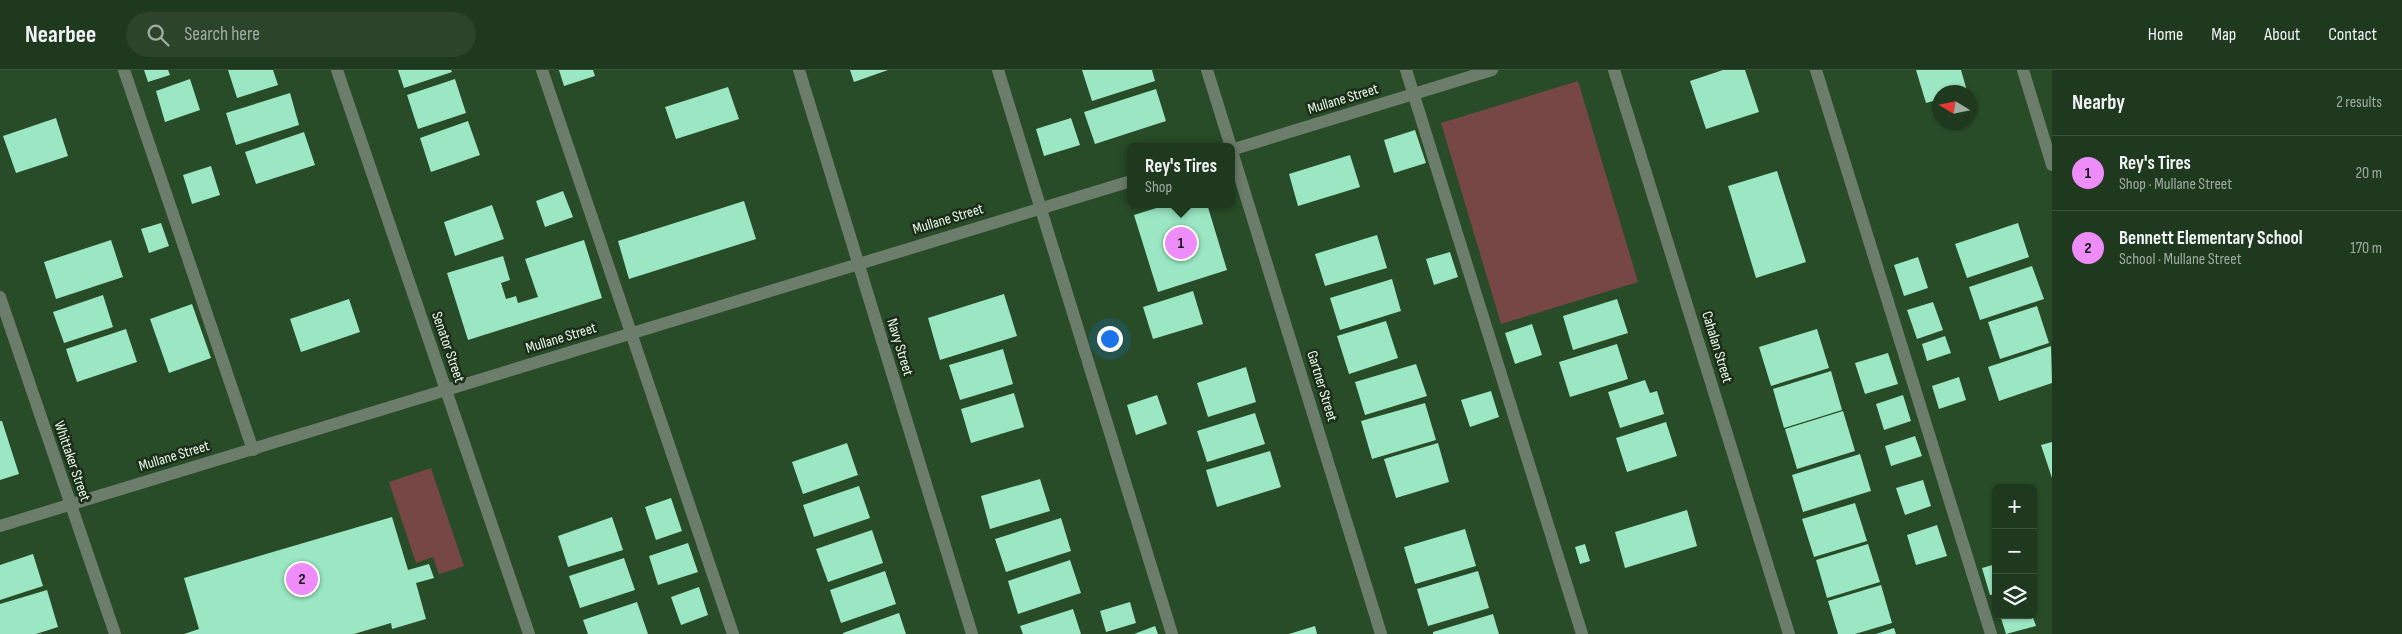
<!DOCTYPE html>
<meta charset="utf-8">
<style>
:root{--surface:#1e391d;--page:#2b442a;--text:#f1f3f6;--muted:#a1aca4;--line:#3c533b;--accent:#ee8cf9}
body{margin:0;font-family:"Sofia Sans Condensed",sans-serif;background:var(--page);color:var(--text)}
.controls{position:absolute;right:15px;bottom:15px;display:grid;overflow:hidden;border-radius:8px;box-shadow:0 1px 4px #0004}
.controls button{width:45px;height:45px;display:grid;place-items:center;padding:0;border:0;border-bottom:1px solid var(--line);background:var(--surface);color:var(--text);font:25px sans-serif}
.compass{position:absolute;left:1932px;top:15px;width:45px;height:45px;border-radius:50%;background:var(--surface);box-shadow:0 1px 4px #0004;rotate:280deg}
.you{position:absolute;left:1109px;top:268px;width:18px;height:18px;margin:-12px;border:4px solid #fff;border-radius:50%;background:#1a73e8;box-shadow:0 0 0 8px #1a73e833}
.badge{display:grid;place-items:center;width:32px;height:32px;border-radius:50%;background:var(--accent);color:#111;font-size:16px;font-weight:700}
.pin{position:absolute;translate:-50% -50%;border:2px solid #fff;box-shadow:0 1px 5px #0006}
.popup{position:absolute;left:1127px;top:73px;width:108px;height:65px;box-sizing:border-box;display:grid;place-content:center;border-radius:8px;background:var(--surface);filter:drop-shadow(0 1px 4px #0005);font-size:16px;white-space:nowrap;color:var(--muted)}
.popup b{font-size:19px;color:var(--text)}
.popup::after{content:'';position:absolute;left:50%;top:100%;margin-left:-10px;border:10px solid transparent;border-top-color:var(--surface)}
.list{margin:0;padding:0;list-style:none}
h2{display:flex;justify-content:space-between;align-items:center;height:65px;margin:0;padding:0 20px;font-size:21px}
h2 small{font-size:16px;font-weight:400;color:var(--muted)}
.list li{display:grid;grid-template-columns:32px 1fr auto;gap:15px;align-items:center;box-sizing:border-box;height:75px;padding:0 20px;border-top:1px solid var(--line)}
.list b{display:block;font-size:19px;white-space:nowrap}
.list p{margin:0;font-size:16px;white-space:nowrap;color:var(--muted)}
.list em{font-size:16px;font-style:normal;color:var(--muted)}
.icon{flex:none;width:28px;height:28px;fill:none;stroke:currentColor;stroke-width:2;stroke-linecap:round;stroke-linejoin:round}
.map{position:relative;flex:none;width:2052px;height:564px;overflow:hidden}
header{display:flex;align-items:center;gap:30px;box-sizing:border-box;height:70px;padding:0 25px;background:var(--surface);border-bottom:1px solid var(--line)}
header strong{font-size:24px}
nav{display:flex;gap:28px;margin-inline-start:auto;font-size:18px}
.search{width:350px;height:45px;background:var(--page);display:flex;align-items:center;gap:12px;box-sizing:border-box;padding:0 18px;border-radius:28px;color:var(--muted);font-size:19px}
main{display:flex}
aside{flex:1;background:var(--surface)}
.map>svg:first-child{display:block}
.green{fill:#764745}
.building{fill:#9be7c3}
.lines{fill:none;stroke-linecap:round;stroke-linejoin:round}
.service{stroke:#6d7d6c;stroke-width:12}
.minor{stroke:#6d7d6c;stroke-width:12}
.labels{text-anchor:middle;dominant-baseline:central;stroke-width:5;stroke-linejoin:round;paint-order:stroke}
.street-label{font-size:15px;fill:#e7fce5;stroke:#1d2d1c}
</style>
<header>
<strong>Nearbee</strong>
<div class="search"><svg class="icon" aria-label="search" viewBox="0 0 24 24"><circle cx="10" cy="10" r="6"/><path d="M15 15l6 6"/></svg>Search here</div>
<nav><a>Home</a><a>Map</a><a>About</a><a>Contact</a></nav>
</header>
<main>
<div class="map">
<svg width="2052" height="564" viewBox="0 0 2052 564">
<rect width="100%" height="100%" fill="#284c27"/>
<path class="green" d="M1578 11 1638 212 1501 254 1441 53Z
M431 398 464 496 439 504 433 487 416 493 389 412Z"/>
<path class="building" d="M144 0H168L170 5 148 12Z
M228 0H273L278 15 237 28Z
M398 0H451L452 2 404 18Z
M559 0H593L595 6 564 16Z
M850 0H888L854 12Z
M1082 0H1152L1155 11 1092 31Z
M1723 0H1745L1759 42 1706 59 1690 11Z
M1916 0H1961L1967 21 1940 22V29L1926 33Z
M190 9 200 40 165 52 156 21Z
M455 9 466 43 418 59 407 25Z
M728 17 739 49 676 69 665 37Z
M1156 19 1166 51 1095 74 1084 42Z
M290 23 299 55 236 75 226 43Z
M56 48 68 86 16 103 3 66Z
M1071 48 1080 75 1044 86 1036 59Z
M468 51 480 85 431 102 420 68Z
M1415 60 1426 93 1394 103 1384 70Z
M304 62 315 95 256 114 245 82Z
M1350 85 1360 117 1298 136 1289 104Z
M211 96 220 125 192 134 183 105Z
M1777 101 1806 192 1756 208 1728 116Z
M563 121 573 147 545 157 536 131Z
M744 131 756 169 629 209 618 171Z
M1169 134H1207L1227 200 1158 222 1134 145Z
M492 135 504 169 455 186 444 152Z
M161 153 169 176 149 183 141 159Z
M2018 153 2029 187 1967 208 1955 174Z
M1377 165 1387 198 1325 216 1315 184Z
M111 170 123 207 56 229 44 192Z
M584 170 602 228 468 270 447 203 503 186 510 210 501 213 506 229 516 226 518 233 538 227 525 189Z
M1450 182 1458 207 1434 215 1426 189Z
M1918 187 1928 218 1904 226 1894 195Z
M2032 196 2044 229 1980 250 1969 217Z
M1392 209 1401 241 1340 260 1330 228Z
M1193 221 1203 254 1153 269 1143 237Z
M1004 224 1017 266 940 290 928 248Z
M103 225 113 257 64 273 53 242Z
M349 229 360 262 301 282 290 249Z
M1617 229 1628 263 1573 280 1563 246Z
M1933 232 1943 260 1917 269 1907 240Z
M192 234 211 288 169 303 150 249Z
M2037 236 2049 273 2000 289 1988 252Z
M1386 251 1398 288 1349 304 1337 266Z
M1532 254 1542 285 1515 294 1505 263Z
M126 259 137 292 77 312 66 279Z
M1817 259 1829 298 1771 316 1759 277Z
M1945 266 1951 283 1927 291 1922 274Z
M1617 274 1628 309 1570 327 1559 292Z
M2051 276 2052 313 1999 331 1988 297Z
M1003 279 1013 314 960 330 949 295Z
M1888 283 1898 314 1865 324 1855 293Z
M1416 294 1427 326 1365 345 1355 312Z
M1246 297 1256 332 1208 347 1197 313Z
M1831 301 1842 340 1784 358 1773 319Z
M1959 307 1966 330 1939 339 1932 316Z
M1645 310 1650 323 1657 321 1664 344 1620 358 1608 322Z
M1491 321 1499 347 1470 357 1461 330Z
M1014 323 1024 357 971 373 961 339Z
M1157 325 1167 354 1136 365 1127 335Z
M1903 325 1911 351 1884 360 1876 334Z
M1425 333 1436 370 1372 389 1361 351Z
M1843 341 1855 381 1797 399 1785 359Z
M1255 343 1265 374 1207 392 1197 361Z
M0 351H2L19 404 0 410Z
M1666 352 1677 386 1627 402 1616 368Z
M1915 366 1922 386 1891 396 1885 376Z
M2052 372V408L2041 375Z
M847 373 858 405 803 424 792 392Z
M1438 373 1449 412 1396 428 1384 389Z
M1270 381 1281 417 1217 437 1206 400Z
M1860 384 1871 421 1803 442 1792 405Z
M1040 409 1050 441 990 459 981 426Z
M1923 410 1931 436 1905 445 1896 418Z
M859 416 870 448 814 467 803 435Z
M671 428 682 461 656 470 645 437Z
M1855 433 1867 471 1814 487 1802 449Z
M1687 440 1697 476 1625 498 1615 462Z
M392 447 408 500 429 494 434 508 416 513 426 549 392 559 391 553 354 564H184L199 559 184 508Z
M612 447 623 480 568 497 558 466Z
M1061 448 1071 481 1006 502 995 469Z
M1937 455 1947 486 1916 495 1907 465Z
M1465 459 1476 496 1415 514 1404 477Z
M872 460 883 493 828 512 816 479Z
M688 473 698 502 658 515 649 486Z
M1585 474 1590 491 1580 494 1575 477Z
M1868 474 1880 512 1827 528 1816 490Z
M33 484 43 516 0 530V495Z
M624 488 635 520 580 538 569 506Z
M1070 490 1081 523 1018 544 1008 511Z
M1996 494V524L1990 525 1982 498Z
M885 501 896 534 841 553 830 520Z
M1478 501 1489 538 1428 556 1417 519Z
M1881 515 1892 553 1855 564H1838L1828 531Z
M699 517 708 545 681 555 671 527Z
M47 520 58 557 36 564H0V534Z
M637 532 648 564H588L583 550Z
M1130 532 1136 553 1106 562 1100 541Z
M1073 539 1081 564H1023L1020 556Z
M899 543 906 564H843V563Z
M1493 544 1499 564H1433V562Z
M2000 545H2032L2036 556 2006 564Z
M1155 556 1158 564H1134Z
M1315 556 1317 564H1289Z
M1894 558 1896 564H1876Z"/>
<g class="lines">
<path class="service" d="M124 0 253 380
M542 0 733 564
M998 0 1172 564
M1406 0 1582 564
M1816 0 1991 564"/>
<path class="minor" d="M337 0 529 564
M799 0 972 564
M1207 0 1231 77
M1614 0 1789 564
M2023 0 2052 95
M1231 78 1381 564
M1231 80 1492 0
M0 227 115 564
M0 456 1131 111"/>
</g>
<g class="labels">
<g class="street-label">
<text transform="translate(1343 29) rotate(-17)">Mullane Street</text>
<text transform="translate(948 149) rotate(-17)">Mullane Street</text>
<text transform="translate(561 268) rotate(-17)">Mullane Street</text>
<text transform="translate(448 277) rotate(71)">Senator Street</text>
<text transform="translate(900 277) rotate(73)">Navy Street</text>
<text transform="translate(1717 277) rotate(73)">Cahalan Street</text>
<text transform="translate(1322 316) rotate(73)">Gartner Street</text>
<text transform="translate(174 386) rotate(-17)">Mullane Street</text>
<text transform="translate(72 391) rotate(71)">Whittaker Street</text>
</g>
</g>
</svg>
<div class="controls">
<button>+</button>
<button>−</button>
<button><svg class="icon" aria-label="layers" viewBox="0 0 24 24"><path d="M12 4l9 5-9 5-9-5zM3 14l9 5 9-5"/></svg></button>
</div>
<svg class="compass" viewBox="-18 -18 36 36"><path d="M0-13l5 13h-10z" fill="#e53935"/><path d="M0 13l5-13h-10z" fill="#a1aca4"/></svg>
<div class="you"></div>
<div class="pin badge" style="left:1181px;top:173px">1</div>
<div class="popup"><b>Rey's Tires</b>Shop</div>
<div class="pin badge" style="left:302px;top:509px">2</div>
</div>
<aside>
<h2>Nearby<small>2 results</small></h2>
<ul class="list">
<li><span class="badge">1</span><div><b>Rey's Tires</b><p>Shop · Mullane Street</p></div><em>20 m</em></li>
<li><span class="badge">2</span><div><b>Bennett Elementary School</b><p>School · Mullane Street</p></div><em>170 m</em></li>
</ul>
</aside>
</main>
